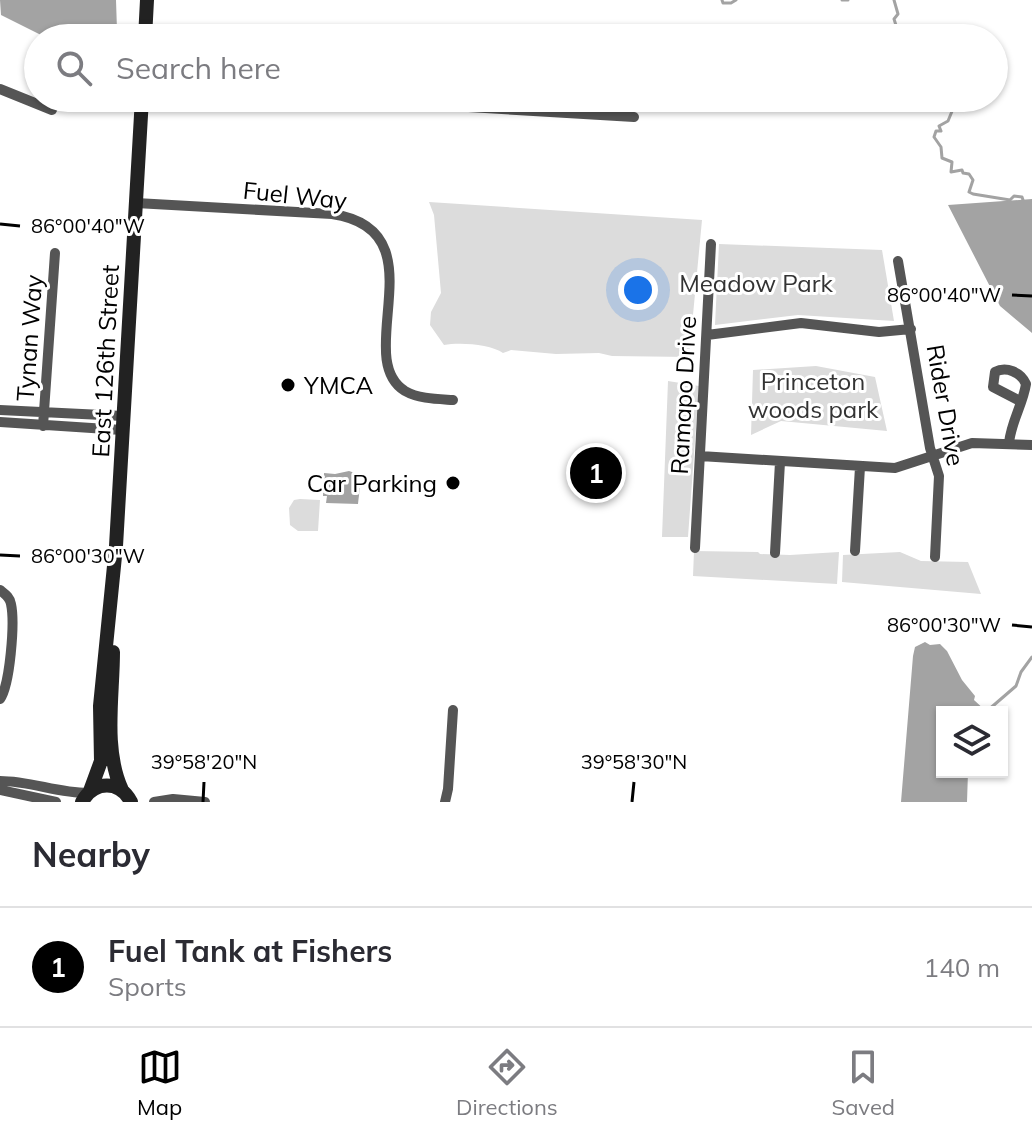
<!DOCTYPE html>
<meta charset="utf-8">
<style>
:root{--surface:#fff;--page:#f2f2f3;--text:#2b2b33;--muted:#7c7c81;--line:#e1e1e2;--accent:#000}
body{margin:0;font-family:Mulish,sans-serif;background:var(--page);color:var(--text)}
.controls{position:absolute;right:24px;bottom:24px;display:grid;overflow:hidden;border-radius:0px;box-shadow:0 2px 6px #0004}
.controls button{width:72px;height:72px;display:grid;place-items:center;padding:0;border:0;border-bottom:2px solid var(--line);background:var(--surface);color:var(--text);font:40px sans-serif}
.you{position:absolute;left:638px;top:290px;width:28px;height:28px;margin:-20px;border:6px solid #fff;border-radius:50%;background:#1a73e8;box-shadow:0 0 0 12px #1a73e833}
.badge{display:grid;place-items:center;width:52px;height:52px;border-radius:50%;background:var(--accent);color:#fff;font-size:26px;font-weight:700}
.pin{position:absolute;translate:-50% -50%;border:4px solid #fff;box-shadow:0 2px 8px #0006}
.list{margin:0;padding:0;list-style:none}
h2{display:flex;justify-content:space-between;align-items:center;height:104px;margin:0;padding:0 32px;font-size:34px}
h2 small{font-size:26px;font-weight:400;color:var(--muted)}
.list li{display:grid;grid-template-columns:52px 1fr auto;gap:24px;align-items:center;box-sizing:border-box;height:120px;padding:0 32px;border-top:2px solid var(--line)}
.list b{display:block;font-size:30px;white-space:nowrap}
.list p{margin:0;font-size:26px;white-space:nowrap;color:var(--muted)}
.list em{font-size:26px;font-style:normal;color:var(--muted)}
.icon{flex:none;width:44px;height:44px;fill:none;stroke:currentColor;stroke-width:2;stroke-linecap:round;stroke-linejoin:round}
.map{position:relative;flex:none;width:1032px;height:802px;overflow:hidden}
.search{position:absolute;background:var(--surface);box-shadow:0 2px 6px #0004;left:24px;right:24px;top:24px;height:88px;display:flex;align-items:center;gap:20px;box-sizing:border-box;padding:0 28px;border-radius:44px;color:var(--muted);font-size:30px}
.sheet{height:224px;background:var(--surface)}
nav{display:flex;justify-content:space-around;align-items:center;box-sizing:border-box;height:112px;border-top:2px solid var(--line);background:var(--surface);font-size:22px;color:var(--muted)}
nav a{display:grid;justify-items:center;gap:4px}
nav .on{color:var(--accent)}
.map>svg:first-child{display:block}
.green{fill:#dcdcdc}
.water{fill:#a3a3a3}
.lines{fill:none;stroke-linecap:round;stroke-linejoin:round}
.stream{stroke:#a3a3a3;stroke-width:3}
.street{stroke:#555;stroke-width:10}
.secondary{stroke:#222;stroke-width:14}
.ticks{fill:none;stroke:#000;stroke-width:3}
.poi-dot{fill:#000;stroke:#fff;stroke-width:3}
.labels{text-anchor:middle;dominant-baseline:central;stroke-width:6;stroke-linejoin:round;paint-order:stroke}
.street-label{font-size:24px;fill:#000;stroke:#fff}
.park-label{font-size:24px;fill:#333;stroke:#fff}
.poi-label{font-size:24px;fill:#000;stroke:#fff;text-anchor:start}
.ticks-label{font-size:20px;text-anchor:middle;fill:#000;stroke:#fff;stroke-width:6;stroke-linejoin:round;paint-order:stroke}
</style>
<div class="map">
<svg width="1032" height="802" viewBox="0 0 1032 802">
<rect width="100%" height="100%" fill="#fff"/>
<path class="green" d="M429 202 702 220 689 357 612 356 599 353 556 354 511 350 503 353C491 344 459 342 444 345L430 325 431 312 441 293 434 215Z
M719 244 882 250 894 321 798 315 715 325Z
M816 366 875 377 887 431 781 421 751 435 753 370Z
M668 381 699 386 688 537H662Z
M300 499 320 500 318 531H298L290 525 289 508 294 500Z
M694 551 758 552 760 554 790 555 839 552 837 584 693 576Z
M900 552 921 561 968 562 981 594 842 582 843 555Z"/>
<path class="water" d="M0 0H116L117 30 112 38H47L1 15Z
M1032 199V333L1000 306 948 205Z
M349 471C364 475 359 492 358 504L326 503 327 496H323L324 473 335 474Z
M925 642 930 645 940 644 947 651 962 680 975 696 974 700 987 712H942V772H968L967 802H901L913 656 915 647Z"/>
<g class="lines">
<path class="stream" d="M722 0 723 3H731L736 0
M842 0H848
M894 0 898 14 894 19 900 38
M964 98 955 104 948 121 939 126 941 131H936L934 137 941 147 942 158 952 162 951 172 962 170 963 173 969 174 973 180 969 192 973 194 1010 200 1014 196 1022 197 1023 200
M987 711 1016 686 1021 672 1032 657"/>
<path class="street" d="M0 89 52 110
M318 98 634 117
M136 203 332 214C442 230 350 357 405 391 419 399 437 399 453 400
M898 261 930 448 939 476 935 557
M707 335 801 323 879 332 911 329
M0 410 123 416
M0 422 122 430
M43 426 55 253
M1009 443C1011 422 1023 404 1026 384 1021 372 1006 366 995 372L993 387 1020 401
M700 456 895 468 972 443 1032 445
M695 548 711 244
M855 551 860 467
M775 553 780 462
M0 590C5 594 10 597 11 604 15 623 10 685 0 699
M0 781C31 781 57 793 88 793
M0 790 56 802
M154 802 173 799 205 802
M445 802 448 789 453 710"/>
<path class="secondary" d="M145 38 147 0
M113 652C113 696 103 749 122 790
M90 791 101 761 100 706 116 546 142 98
M82 802C94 780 120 780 131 802"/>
</g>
<path class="ticks" d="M0 224 20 226M1012 295 1032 296M0 555 20 556M1012 625 1032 627M203 802 204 782M632 802 634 782"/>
<g class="poi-dot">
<circle cx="288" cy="385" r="8"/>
<circle cx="453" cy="483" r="8"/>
</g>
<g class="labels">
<g class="street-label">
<text transform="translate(295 195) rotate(6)">Fuel Way</text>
<text transform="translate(29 338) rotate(-86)">Tynan Way</text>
<text transform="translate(105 361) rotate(-87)">East 126th Street</text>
<text transform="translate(683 395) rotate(-87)">Ramapo Drive</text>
<text transform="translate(946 405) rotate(80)">Rider Drive</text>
</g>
<g class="park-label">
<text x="756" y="283">Meadow Park</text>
<text x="813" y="381">Princeton<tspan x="813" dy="28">woods park</tspan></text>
</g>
<g class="poi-label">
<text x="304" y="385">YMCA</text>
<text x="437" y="483" text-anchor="end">Car Parking</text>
</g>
</g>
<g class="ticks-label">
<text x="88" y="233">86°00'40"W</text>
<text x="944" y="302">86°00'40"W</text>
<text x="88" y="563">86°00'30"W</text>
<text x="944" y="632">86°00'30"W</text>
<text x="204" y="769">39°58'20"N</text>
<text x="634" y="769">39°58'30"N</text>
</g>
</svg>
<div class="controls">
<button><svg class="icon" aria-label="layers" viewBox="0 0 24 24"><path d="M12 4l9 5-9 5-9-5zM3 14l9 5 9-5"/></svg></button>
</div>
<div class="you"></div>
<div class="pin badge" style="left:596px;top:473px">1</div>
<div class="search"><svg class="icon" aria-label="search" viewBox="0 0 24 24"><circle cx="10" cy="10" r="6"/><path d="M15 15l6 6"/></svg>Search here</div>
</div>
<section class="sheet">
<h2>Nearby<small></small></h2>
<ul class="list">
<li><span class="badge">1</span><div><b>Fuel Tank at Fishers</b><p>Sports</p></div><em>140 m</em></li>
</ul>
</section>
<nav>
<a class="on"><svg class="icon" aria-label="map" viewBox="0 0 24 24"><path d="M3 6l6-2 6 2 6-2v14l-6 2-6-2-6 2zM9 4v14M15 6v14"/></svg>Map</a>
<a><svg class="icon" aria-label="directions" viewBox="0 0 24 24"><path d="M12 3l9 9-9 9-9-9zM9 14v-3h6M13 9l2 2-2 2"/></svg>Directions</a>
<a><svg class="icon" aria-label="saved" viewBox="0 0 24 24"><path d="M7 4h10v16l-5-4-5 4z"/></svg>Saved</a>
</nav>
